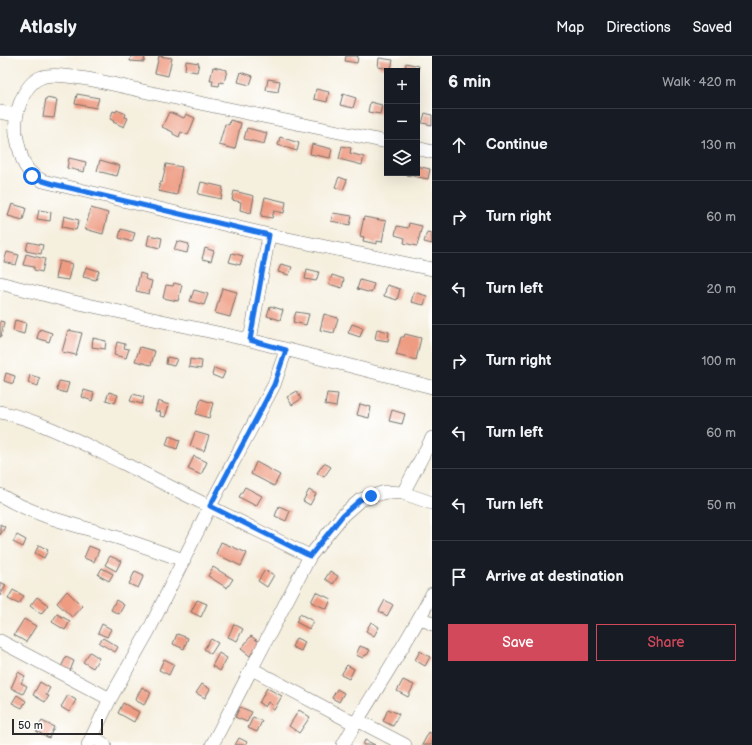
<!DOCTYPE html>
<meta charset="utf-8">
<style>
:root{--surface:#171b24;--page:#242831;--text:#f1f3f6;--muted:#9ea1a6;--line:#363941;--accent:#d1495b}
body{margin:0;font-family:"Balsamiq Sans",sans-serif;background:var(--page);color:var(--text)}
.controls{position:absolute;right:12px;top:12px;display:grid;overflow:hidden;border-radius:0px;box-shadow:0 4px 16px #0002}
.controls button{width:36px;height:36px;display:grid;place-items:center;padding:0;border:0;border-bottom:1px solid var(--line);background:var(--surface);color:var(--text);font:20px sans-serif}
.scale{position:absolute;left:12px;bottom:10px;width:91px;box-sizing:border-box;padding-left:4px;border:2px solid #2b2b2b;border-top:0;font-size:11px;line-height:14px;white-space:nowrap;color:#2b2b2b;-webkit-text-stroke:3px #fff;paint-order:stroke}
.stop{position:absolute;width:12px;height:12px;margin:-9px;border:3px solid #1a73e8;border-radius:50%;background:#fff}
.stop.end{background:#1a73e8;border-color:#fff;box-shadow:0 1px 4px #0008}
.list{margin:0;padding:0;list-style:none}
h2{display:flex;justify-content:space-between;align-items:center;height:52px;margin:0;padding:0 16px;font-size:17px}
h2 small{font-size:13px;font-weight:400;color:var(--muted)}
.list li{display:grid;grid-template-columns:26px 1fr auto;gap:12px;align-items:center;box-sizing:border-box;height:72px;padding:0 16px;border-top:1px solid var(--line)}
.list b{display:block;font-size:15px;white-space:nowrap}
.list em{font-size:13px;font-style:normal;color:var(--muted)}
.actions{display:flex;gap:8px;padding:12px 16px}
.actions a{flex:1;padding:9px 0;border:1px solid var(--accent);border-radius:0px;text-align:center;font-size:14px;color:var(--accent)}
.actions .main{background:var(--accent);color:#fff}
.icon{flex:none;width:22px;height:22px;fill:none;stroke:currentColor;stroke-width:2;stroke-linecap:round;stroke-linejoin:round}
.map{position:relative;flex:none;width:432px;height:689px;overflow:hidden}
header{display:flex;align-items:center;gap:24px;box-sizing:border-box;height:56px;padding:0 20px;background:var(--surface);border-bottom:1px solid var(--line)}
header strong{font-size:19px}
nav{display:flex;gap:22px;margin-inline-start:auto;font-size:14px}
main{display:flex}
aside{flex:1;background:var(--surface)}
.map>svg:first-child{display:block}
.building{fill:#ee9b82}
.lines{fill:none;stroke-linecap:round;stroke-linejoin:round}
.minor-casing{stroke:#72706a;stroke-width:14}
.minor{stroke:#fff;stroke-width:13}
.route{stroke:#1a73e8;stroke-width:5}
</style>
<header>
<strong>Atlasly</strong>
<nav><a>Map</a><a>Directions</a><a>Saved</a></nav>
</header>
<main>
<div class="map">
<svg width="432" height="689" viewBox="0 0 432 689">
<rect width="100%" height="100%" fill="#fff"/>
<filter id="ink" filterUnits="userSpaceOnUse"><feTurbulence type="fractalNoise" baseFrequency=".025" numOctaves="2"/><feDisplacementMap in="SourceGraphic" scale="8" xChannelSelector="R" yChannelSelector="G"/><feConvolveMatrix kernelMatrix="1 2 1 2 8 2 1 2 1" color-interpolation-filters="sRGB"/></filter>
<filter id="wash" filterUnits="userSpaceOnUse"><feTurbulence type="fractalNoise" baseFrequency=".012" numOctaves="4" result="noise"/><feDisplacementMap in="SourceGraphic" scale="16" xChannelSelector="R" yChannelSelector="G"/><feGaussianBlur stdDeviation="0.9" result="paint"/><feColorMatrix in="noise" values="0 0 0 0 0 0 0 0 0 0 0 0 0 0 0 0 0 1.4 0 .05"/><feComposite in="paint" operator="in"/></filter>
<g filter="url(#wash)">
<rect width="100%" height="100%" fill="#f5efde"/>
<g id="blocks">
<path class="building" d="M131 0H145L144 6 130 5Z
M159 0 172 2 168 20 155 17Z
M346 0H358L357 7 345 5Z
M379 2 393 4 391 13 378 11Z
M186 5 199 7 197 16 185 14Z
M406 7 419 10 418 15H405Z
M213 11 227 14 224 27 220 26 219 30 212 29 213 25H210Z
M241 16 253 20 250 29 238 26Z
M268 23 280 25 278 36 266 34Z
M316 33 329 36 327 46 314 43Z
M77 38 99 42 96 52 75 48Z
M343 38 356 42 353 52 340 49Z
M46 42 57 44 54 62 43 61Z
M370 46 382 49 380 58 368 56Z
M117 54 126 58 125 61 128 62 124 71 113 66 114 65 110 63 113 55 116 56Z
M169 56 184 62 186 58 195 62 188 79 181 76 179 81 173 78V76L162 71Z
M425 57 432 59V69L422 67Z
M230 64 241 67 235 93 219 89 225 68 229 69Z
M247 72 267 77 264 88 244 83Z
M280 81 299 87 297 95 278 89Z
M312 88 332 93 330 102 310 98Z
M342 90 351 92 350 97 364 101 362 109 339 103Z
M69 102 86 106 84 116 67 112Z
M100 104 120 110 117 120 97 115Z
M166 108 182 111 177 139 158 135 160 126 162 127Z
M417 110 430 113 428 123 407 119 408 117H417Z
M339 121 347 124 343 134 335 131Z
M201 126 223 131 221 143 198 138Z
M234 135 254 140 251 157 240 154 241 146 232 144Z
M265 141 286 146 284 157 274 155 272 162 261 160Z
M12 148 26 152 23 164 8 160Z
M91 152 108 157 103 178 85 173Z
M39 154 51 156 50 165 37 163Z
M333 157 352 160 350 169 331 165Z
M64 160 79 164 76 174 62 171Z
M364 161 386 165 382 186 377 185V188L363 185 364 181 360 180Z
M409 167 422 170 417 190 404 187 405 182 395 179 397 170 408 172Z
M121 173 135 177 132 186 119 182Z
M427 176 432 177V188L424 186Z
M149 179 162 182 160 192 147 189Z
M177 185 189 188 187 197 174 194Z
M28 186 43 189 41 198 26 195Z
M205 192 214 195 211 205 202 203Z
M7 196 19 199 16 209 4 206Z
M232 197 243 200 240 209 229 206Z
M26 198 45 203 42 216 34 214V211L23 209Z
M59 205 72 208 68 224 55 222Z
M281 208 292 211 289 219 278 216Z
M86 211 99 215 96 224 83 221Z
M307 213 319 216 316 225 305 223Z
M140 217 146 219 145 223 152 225 149 238 136 235Z
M332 219 344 223 342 232 329 228Z
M360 224 374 228 371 237 357 233Z
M174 227 182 229 178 245 163 242 166 229 173 230Z
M387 229 400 233 397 244 384 240Z
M222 232 237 236 230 261 215 257Z
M194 234 208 238 204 249 190 245Z
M414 236 427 240 424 249 411 246Z
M270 250 283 254 280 264 267 260Z
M296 256 309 258 306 269 293 266Z
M324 258 338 262 334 277 320 274Z
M15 264 26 267 24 278 13 275Z
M0 265 4 266 1 281H0Z
M352 268 363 272 360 281 348 277Z
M40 273 52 277 49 286 37 282Z
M377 273 389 276 388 285 375 283Z
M68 274 82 277 76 299 62 296Z
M405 278 421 282 416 304 396 299 401 281H404Z
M93 282 106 285 105 293 92 291Z
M117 286 125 288 124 292 129 293 126 302 114 299Z
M140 291 155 295 151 309 135 305Z
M167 301 177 303 174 310 166 308Z
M190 303 202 305 201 313 189 311Z
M214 312 225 316 222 323 212 319Z
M6 317 15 320 13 328 4 325Z
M30 319 40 322 38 330 28 327Z
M59 325 69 327 66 337 57 334Z
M84 334 94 337 92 345 82 341Z
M297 335 301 343 292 349 287 341Z
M109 336 118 339 115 347 106 344Z
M327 337 338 338 336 351 325 349Z
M133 338 144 341 142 348 130 345Z
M201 343 213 347 209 362 196 358Z
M158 345 169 349 165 361 160 360 161 356 155 355Z
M360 348 371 351 369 362 357 359Z
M392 354 405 358 402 368 389 365Z
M195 376 209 380 204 395 190 390Z
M169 380 180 384 177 393 166 389Z
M194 400 207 406 201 419 188 413Z
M256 406 280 419 274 430 251 418Z
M324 407 331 411 324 421 317 417Z
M245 431 262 440 256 450 239 441Z
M309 434 316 438 310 449 303 445Z
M279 450 290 455 286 465 275 460Z
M0 468 5 471 0 479Z
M17 479 26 484 23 491 13 486Z
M221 486 247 497 241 510 216 498Z
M39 489 48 494 44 502 35 497Z
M89 490 99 494 94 506 84 502Z
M110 500 121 505 116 515 105 509Z
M213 511 233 523 227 532 208 520Z
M102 512 113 518 109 525 98 519Z
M265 514 274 519 267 531 258 525Z
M135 515 144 519 138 532 129 528Z
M330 515 338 520 333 528 325 523Z
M0 526 6 529 0 540Z
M13 534 24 540 19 548 8 543Z
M67 535 82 550 72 561 57 547Z
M316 536 331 543 327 553 311 546Z
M37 541 48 549 41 558 30 550Z
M116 544 124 549 119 558 111 554Z
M197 544 207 548 201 561 191 556Z
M385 544 393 549 387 560 379 555Z
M57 558 70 565 65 574 52 566Z
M300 558 313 565 309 573 296 566Z
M24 563 36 570 26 586 14 579Z
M371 566 379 571 374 580 366 575Z
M102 568 111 573 107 581 98 577Z
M234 568 243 573 237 585 228 581Z
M177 578 188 582 184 593 173 588Z
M251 580 259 586 250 600 241 593Z
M103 582 118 591 115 596 99 587Z
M296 582 305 586 301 595 292 591Z
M211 583 218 587 211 598 204 593Z
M360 590 370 594 367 599H365L363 602 356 599Z
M420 595 430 601 425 610 415 604Z
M90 596 99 602 93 612 83 606Z
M219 597 227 602 220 615 212 610Z
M66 601 74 605 70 615 61 611Z
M164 603 174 608 169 619 159 614Z
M347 609 354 613 349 623 341 619Z
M18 616 25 620 21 627 27 630 23 638 11 632Z
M403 624 414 629 408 641 397 635Z
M40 626 50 632 46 639 49 640 45 646 33 639Z
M202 628 210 633 205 642 196 637Z
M142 631 151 637 144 649 135 644Z
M267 632 282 640 274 654 271 652 272 649 268 646 265 651 259 647Z
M337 633 344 637 339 646 332 642Z
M17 639 26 645 22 652 12 647Z
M68 639 76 644 69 656 61 651Z
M123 647 139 656 134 666 118 657Z
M240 651 252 656 247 666 235 661Z
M388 653 399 658 393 670 383 665Z
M299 654 310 661 299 677 289 670Z
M253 661 262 665 257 676 248 672Z
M42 665 54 671 49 682 36 675Z
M429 676 432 678V689H422Z
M239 682 247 686 245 689H235Z
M365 684 375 689H363Z"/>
</g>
</g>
<g filter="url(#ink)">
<use href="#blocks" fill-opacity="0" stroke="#72706a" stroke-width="1"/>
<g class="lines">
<defs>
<path id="minor" d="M0 56 16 59
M387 86C307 69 227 53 147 36 126 31 59 14 42 21 22 28 12 63 17 83 22 104 23 115 43 125L269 179 432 213
M417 92 432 96
M0 227 65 244 250 284 432 331
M250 284 269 179
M0 356C40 364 86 389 123 407 185 438 247 470 310 500
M403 437 432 382
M0 439C35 460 73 468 112 480 136 487 160 496 184 504
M420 561 432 568
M0 585 110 643
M252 613 355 668
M357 664 405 689
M93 681 105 689
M88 689 110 643 149 574 210 450 274 329 286 294
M212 689 310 500 343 459 360 444 385 436 403 437 432 447
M343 689C372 638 406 590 432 538"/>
</defs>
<use href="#minor" class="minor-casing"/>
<use href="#minor" class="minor"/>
</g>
</g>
<g class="lines" filter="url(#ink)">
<path class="route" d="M32 120 43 125 53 128 269 179 250 284 286 294 274 329 210 450 310 500 343 459 360 444 371 440"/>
</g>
</svg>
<div class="controls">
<button>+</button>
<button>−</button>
<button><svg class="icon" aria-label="layers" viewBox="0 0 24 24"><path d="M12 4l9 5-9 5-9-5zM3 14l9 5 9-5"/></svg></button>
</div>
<div class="scale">50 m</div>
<div class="stop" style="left:32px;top:120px"></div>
<div class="stop end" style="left:371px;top:440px"></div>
</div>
<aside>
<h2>6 min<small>Walk · 420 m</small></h2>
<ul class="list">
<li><svg class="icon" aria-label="ahead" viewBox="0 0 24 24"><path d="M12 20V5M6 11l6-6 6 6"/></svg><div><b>Continue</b></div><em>130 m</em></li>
<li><svg class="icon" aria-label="right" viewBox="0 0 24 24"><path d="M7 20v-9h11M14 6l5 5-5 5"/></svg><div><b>Turn right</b></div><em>60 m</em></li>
<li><svg class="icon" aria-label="left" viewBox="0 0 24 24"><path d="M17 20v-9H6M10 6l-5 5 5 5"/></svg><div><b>Turn left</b></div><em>20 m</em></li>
<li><svg class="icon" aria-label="right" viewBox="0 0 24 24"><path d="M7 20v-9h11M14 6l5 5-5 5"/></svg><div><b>Turn right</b></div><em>100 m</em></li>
<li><svg class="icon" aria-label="left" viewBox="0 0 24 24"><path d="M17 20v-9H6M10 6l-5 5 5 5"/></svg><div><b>Turn left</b></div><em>60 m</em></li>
<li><svg class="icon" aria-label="left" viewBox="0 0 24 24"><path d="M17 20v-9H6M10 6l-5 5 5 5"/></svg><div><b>Turn left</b></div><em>50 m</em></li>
<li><svg class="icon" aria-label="arrive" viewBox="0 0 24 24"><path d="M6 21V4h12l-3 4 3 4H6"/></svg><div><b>Arrive at destination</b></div></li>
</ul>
<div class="actions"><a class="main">Save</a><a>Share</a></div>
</aside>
</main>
